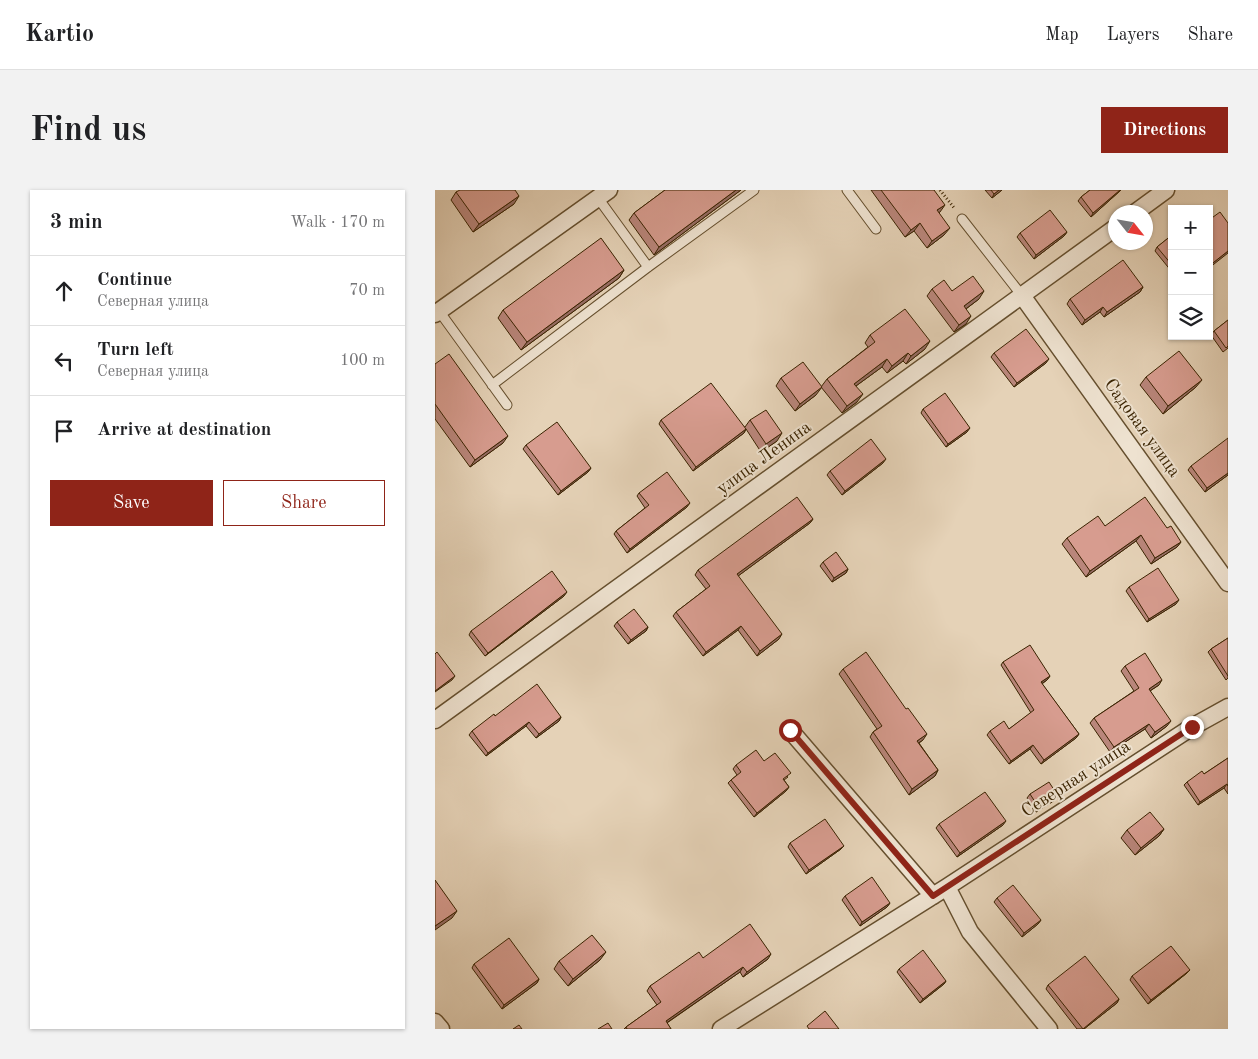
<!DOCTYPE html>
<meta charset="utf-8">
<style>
:root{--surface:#fff;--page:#f2f2f2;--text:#202124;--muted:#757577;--line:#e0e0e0;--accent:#8f2418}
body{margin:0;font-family:"Old Standard TT",serif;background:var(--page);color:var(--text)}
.controls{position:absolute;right:15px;top:15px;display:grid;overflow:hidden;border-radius:0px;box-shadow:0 1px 4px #0004}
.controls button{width:45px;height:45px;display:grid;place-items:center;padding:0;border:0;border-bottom:1px solid var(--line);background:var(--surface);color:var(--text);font:25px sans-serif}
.compass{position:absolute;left:673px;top:15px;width:45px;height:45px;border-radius:50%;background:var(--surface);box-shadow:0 1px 4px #0004;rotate:121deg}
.stop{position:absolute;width:15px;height:15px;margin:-11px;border:4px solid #8f2418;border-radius:50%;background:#fff}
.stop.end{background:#8f2418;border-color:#fff;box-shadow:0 1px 5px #0008}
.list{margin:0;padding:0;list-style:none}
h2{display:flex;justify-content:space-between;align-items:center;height:65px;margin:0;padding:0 20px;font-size:21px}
h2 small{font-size:16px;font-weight:400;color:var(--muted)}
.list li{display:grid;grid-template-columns:32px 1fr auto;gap:15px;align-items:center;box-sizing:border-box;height:70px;padding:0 20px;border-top:1px solid var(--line)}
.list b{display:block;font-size:19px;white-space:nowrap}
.list p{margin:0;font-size:16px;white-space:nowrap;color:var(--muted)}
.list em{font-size:16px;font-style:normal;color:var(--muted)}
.actions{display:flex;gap:10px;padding:15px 20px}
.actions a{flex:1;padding:11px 0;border:1px solid var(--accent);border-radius:0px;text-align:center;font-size:18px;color:var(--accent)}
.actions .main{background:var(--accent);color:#fff}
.icon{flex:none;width:28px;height:28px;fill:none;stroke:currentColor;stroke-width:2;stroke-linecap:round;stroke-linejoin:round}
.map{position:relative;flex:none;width:793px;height:839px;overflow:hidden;border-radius:0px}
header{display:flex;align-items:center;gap:30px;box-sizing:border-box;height:70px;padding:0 25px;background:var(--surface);border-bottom:1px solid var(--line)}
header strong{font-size:24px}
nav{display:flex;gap:28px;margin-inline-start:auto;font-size:18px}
.intro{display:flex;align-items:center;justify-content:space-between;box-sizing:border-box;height:120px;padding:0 30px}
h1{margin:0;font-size:35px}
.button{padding:12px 22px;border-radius:0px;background:var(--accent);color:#fff;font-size:18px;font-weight:700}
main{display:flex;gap:30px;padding:0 30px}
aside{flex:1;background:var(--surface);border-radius:0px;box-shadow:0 1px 4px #0004}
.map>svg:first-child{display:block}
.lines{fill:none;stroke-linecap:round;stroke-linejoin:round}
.lane-casing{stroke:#654f2e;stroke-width:11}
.street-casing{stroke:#654f2e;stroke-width:19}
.path{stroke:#3a2301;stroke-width:3;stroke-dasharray:1 2.5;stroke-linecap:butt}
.lane{stroke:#eee2d0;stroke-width:9}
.street{stroke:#eee2d0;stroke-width:16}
.wall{fill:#b9867b;stroke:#3a2301}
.shaded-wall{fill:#966d64;stroke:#3a2301}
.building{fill:#d79c8f;stroke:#3a2301}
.route{stroke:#8f2418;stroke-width:6}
.labels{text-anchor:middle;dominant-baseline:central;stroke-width:4;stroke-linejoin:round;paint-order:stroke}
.street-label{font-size:18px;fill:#3a2301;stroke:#eee2d0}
</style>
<header>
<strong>Kartio</strong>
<nav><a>Map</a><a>Layers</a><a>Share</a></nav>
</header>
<div class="intro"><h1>Find us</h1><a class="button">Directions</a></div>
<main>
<aside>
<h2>3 min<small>Walk · 170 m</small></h2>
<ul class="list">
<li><svg class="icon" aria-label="ahead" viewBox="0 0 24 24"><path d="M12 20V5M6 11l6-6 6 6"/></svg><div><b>Continue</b><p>Северная улица</p></div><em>70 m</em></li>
<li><svg class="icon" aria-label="left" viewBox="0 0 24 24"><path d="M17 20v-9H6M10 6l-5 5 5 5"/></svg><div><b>Turn left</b><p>Северная улица</p></div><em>100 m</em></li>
<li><svg class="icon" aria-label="arrive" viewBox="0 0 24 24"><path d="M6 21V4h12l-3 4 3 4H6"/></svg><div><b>Arrive at destination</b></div></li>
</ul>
<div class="actions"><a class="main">Save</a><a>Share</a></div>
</aside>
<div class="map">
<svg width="793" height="839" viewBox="0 0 793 839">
<rect width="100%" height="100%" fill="#e5d2b7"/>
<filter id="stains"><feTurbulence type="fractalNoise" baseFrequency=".004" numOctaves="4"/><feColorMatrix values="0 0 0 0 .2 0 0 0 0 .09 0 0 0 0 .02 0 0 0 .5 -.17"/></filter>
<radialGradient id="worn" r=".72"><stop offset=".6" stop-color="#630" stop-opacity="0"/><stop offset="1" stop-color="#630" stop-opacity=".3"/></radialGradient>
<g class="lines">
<defs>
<path id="lane" d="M412 0 441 39
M163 8 213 77
M527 29 588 107
M4 121 72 215
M57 195 213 77 319 0"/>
<path id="street" d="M701 22 731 0
M588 107 793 393
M0 124 174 0
M0 530 680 38
M355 540 498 706
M512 697 535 742 614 839
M0 832 6 839
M286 839 512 697 757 537 793 517"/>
</defs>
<use href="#lane" class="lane-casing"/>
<use href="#street" class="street-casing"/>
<path class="path" d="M505 0 520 19"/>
<use href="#lane" class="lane"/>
<use href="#street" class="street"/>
</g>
<path class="wall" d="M230 0H306L219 65 194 30 199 23Z
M436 0H499L509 45 492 58 479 41 470 47Z
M550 0H567L557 8Z
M655 0H686L656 27 643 11 646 7Z
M21 2 79 14 38 42 16 10Z
M632 42 629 46 599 69 582 47 585 43Z
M737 45V82L720 61 722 57Z
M189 80 184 88 86 160 63 128 68 120Z
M708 97 705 102 669 127 665 122 647 135 632 114 635 109Z
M497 99 517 101 544 109 531 119V134L519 142 492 106Z
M793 130V158L788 162 776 145 779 141Z
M435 145 490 159 471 174 468 171 452 183 447 177 421 196 422 212 407 223 386 197 392 189 433 157 430 153Z
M559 163 611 173 579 197 556 167Z
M0 174 68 253 35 277 0 229Z
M711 187 761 197 728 224 705 195Z
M346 188 381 205 360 221 341 196Z
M488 219 532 242 511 257 486 223Z
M226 230 310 237 315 230 342 251 326 262 311 239 309 243 258 281 224 234Z
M91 255 156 278 153 282 123 305 88 259Z
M448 273 407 305 392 285 395 281Z
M756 276 793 285 770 302 753 280Z
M204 303 252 317 192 363 179 344 181 341 210 318 202 306Z
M378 329 375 333 303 386 344 449 322 466 303 440 268 466 238 426 241 422 271 399 260 385 263 380Z
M670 336 746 352 742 357 716 374 701 351 651 387 627 354 632 348Z
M388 372 413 379 411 383 397 392 385 376Z
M694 397 741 414 712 432 691 401Z
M129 406 50 466 34 445 36 441Z
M182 432 213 437 211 441 193 454 179 436Z
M793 448V488L791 490 773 462 776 459Z
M568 472 615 486 612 490 607 494 644 544 641 548 606 574 595 559 574 574 552 545 555 541 574 539 596 523 566 475Z
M690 476 724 495 715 501 732 536 716 548 710 539 675 562 655 533 659 528 699 501 686 481Z
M408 479 488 550 484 553 503 580 500 586 474 605 435 547 438 542 442 539 404 484Z
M60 526 126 527 124 531 101 548 91 536 51 566 34 545 37 541Z
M793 568V604L789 598 763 615 749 595 752 592 769 584Z
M329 571 353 587 349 590 354 597 351 601 319 627 293 593 296 590 302 585 298 579 301 575Z
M595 604 623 606 620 610 601 622 592 608Z
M504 634 568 635 522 667 501 638Z
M729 639 724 646 700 665 686 648 692 640Z
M355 653 406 659 371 684 353 657Z
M410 706 455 713 452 717 425 736 407 710Z
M562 708 606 730 603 734 587 747 559 712Z
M268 768 333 769 308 787 305 782 232 833 236 839H189L191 837 222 815 212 801 215 796Z
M165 770 133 796 119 779 124 771Z
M39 774 104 789 102 793 67 819 37 778Z
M464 779 511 791 509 794 485 813 462 782Z
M755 780 752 783 713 814 695 790 697 786Z
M613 795 684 809 682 813 649 839H642L611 799Z"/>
<path class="shaded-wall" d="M301 0H306L219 65 224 57Z
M564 0H567L557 8 559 4Z
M685 0H686L656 27 658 23Z
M84 6 79 14 38 42 44 34Z
M510 15 505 22 497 28 502 20Z
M485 33 479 41 470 47 476 40Z
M515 38 509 45 492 58 497 51Z
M632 42 629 46 599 69 601 65Z
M793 61V63L774 78V76Z
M189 80 184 88 86 160 92 152Z
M708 97 705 102 669 127 672 122Z
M549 101 544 109 524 124 529 116Z
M668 117 665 122 647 135 650 130Z
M536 126 531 134 519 142 524 135Z
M495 151 490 159 471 174 476 166Z
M473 163 468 171 452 183 457 176Z
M452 169 447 177 414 201 419 194Z
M614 169 611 173 579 197 582 193Z
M767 190 761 197 728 224 733 216Z
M387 197 381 205 360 221 365 214Z
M428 204 422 212 407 223 412 216Z
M535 238 532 242 511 257 513 254Z
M311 239 309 243 258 281 261 277Z
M347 243 342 251 326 262 331 254Z
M73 246 68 253 35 277 40 270Z
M451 269 448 273 407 305 410 301Z
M156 278 153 282 123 305 126 301Z
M793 283V285L770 302 772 298Z
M255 313 252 317 192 363 195 359Z
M378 329 375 333 299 389 302 384Z
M706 345 701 351 651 387 655 381Z
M746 352 742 357 716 374 720 368Z
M413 379 411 383 397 392 399 388Z
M132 402 129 406 50 466 53 463Z
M744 410 741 414 712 432 714 429Z
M306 436 303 440 268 466 271 462Z
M213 437 211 441 193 454 196 450Z
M347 444 344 449 322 466 325 461Z
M20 486 17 490 0 502V501Z
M615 486 612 490 603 496 606 492Z
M727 490 724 495 710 504 714 499Z
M126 527 124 531 101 548 104 544Z
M736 531 732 536 716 548 720 542Z
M94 532 91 536 51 566 53 563Z
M714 534 710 539 675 562 679 557Z
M492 544 488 550 479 556 482 551Z
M644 544 641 548 606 574 609 570Z
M598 555 595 559 574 574 576 571Z
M503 580 500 586 474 605 477 599Z
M792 594 789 598 763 615 765 612Z
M354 597 351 601 319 627 322 623Z
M623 606 620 610 601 622 604 618Z
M571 631 568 635 522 667 525 663Z
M729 639 724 646 700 665 706 658Z
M409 656 406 659 371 684 374 680Z
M455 713 452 717 425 736 427 732Z
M22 721 17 728 0 740V736Z
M606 730 603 734 587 747 589 743Z
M171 762 165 770 133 796 138 789Z
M336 764 333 769 308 787 312 782Z
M308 777 305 782 227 836 231 831Z
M755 780 752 783 713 814 716 810Z
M104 789 102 793 67 819 69 815Z
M511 791 509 794 485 813 488 809Z
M684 809 682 813 649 839H647Z"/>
<path class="building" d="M25 0H80L84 6 44 34 21 2Z
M230 0H301L224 57 199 23Z
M446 0H499L510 15 502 20 515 38 497 51 485 33 476 40Z
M556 0H564L559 4Z
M655 0H685L658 23 646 7Z
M615 20 632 42 601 65 585 43Z
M785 22 793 33V61L774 76V30Z
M737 45V75L722 57Z
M166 48 189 80 92 152 68 120Z
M688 70 708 97 672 122 668 117 650 130 635 109Z
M538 86 549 101 529 116 536 126 524 135 497 99 509 90 517 101Z
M470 119 495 151 476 166 473 163 457 176 452 169 419 194 428 204 412 216 392 189 440 152 435 145Z
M793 130V156L791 158 779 141Z
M591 139 614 169 582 193 559 163Z
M744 161 767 190 733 216 711 187Z
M14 164 73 246 40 270 0 214V174Z
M368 172 387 197 365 214 346 188Z
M276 193 311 239 261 277 226 230Z
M510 203 535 238 513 254 488 219Z
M331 220 347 243 331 254 315 230Z
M122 232 156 278 126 301 91 255Z
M793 248V283L772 298 756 276Z
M436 249 451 269 410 301 395 281Z
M232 282 255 313 195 359 181 341 214 315 204 303Z
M362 307 378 329 302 384 347 444 325 461 306 436 271 462 241 422 275 396 263 380Z
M710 307 732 338 736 336 746 352 720 368 706 345 655 381 632 348 663 326 670 336Z
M401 362 413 379 399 388 388 372Z
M723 378 744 410 714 429 694 397Z
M117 381 132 402 53 463 36 441Z
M199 419 213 437 196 450 182 432Z
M793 448V486L776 459Z
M595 455 615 486 606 492 644 544 609 570 598 555 576 571 555 541 569 531 574 539 599 520 568 472Z
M2 462 20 486 0 501V464Z
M431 462 471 519 473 518 492 544 482 551 503 580 477 599 438 542 447 536 408 479Z
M710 463 727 490 714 499 736 531 720 542 714 534 679 557 659 528 704 498 690 476Z
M102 494 126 527 104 544 94 532 53 563 37 541 59 524 60 526Z
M321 560 329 571 340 563 356 583 348 589 354 597 322 623 296 590 306 582 301 575Z
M793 568V596L792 594 765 612 752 592 767 581 769 584Z
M614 592 623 606 604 618 595 604Z
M550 602 571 631 525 663 504 634Z
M715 622 729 639 706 658 692 640Z
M390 629 409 656 374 680 355 653Z
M437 687 455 713 427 732 410 706Z
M0 690 22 721 0 736Z
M578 695 606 730 589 743 562 708Z
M315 734 336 764 312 782 308 777 231 831 236 839H192L191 837 226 812 215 796 264 762 268 768Z
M157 745 171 762 138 789 124 771Z
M74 748 104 789 69 815 39 774Z
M736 756 755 780 716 810 697 786Z
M488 760 511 791 488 809 464 779Z
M650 766 684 809 648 839 613 795Z
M390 821 404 839H374L372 836Z
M173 833 177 839H163Z
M84 835 87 839H78Z"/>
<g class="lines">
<path class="route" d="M355 540 498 706 757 537"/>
</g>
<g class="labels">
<g class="street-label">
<text transform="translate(707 238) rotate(54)">Садовая улица</text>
<text transform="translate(329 268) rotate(-36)">улица Ленина</text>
<text transform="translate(641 589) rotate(-33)">Северная улица</text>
</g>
</g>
<rect width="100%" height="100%" filter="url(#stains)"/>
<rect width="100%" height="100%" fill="url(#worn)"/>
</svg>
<div class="controls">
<button>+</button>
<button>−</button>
<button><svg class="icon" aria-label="layers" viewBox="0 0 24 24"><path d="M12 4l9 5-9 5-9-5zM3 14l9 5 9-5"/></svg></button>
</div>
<svg class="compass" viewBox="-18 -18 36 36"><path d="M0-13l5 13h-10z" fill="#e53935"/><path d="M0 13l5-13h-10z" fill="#757577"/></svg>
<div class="stop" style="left:355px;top:540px"></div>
<div class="stop end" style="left:757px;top:537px"></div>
</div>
</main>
